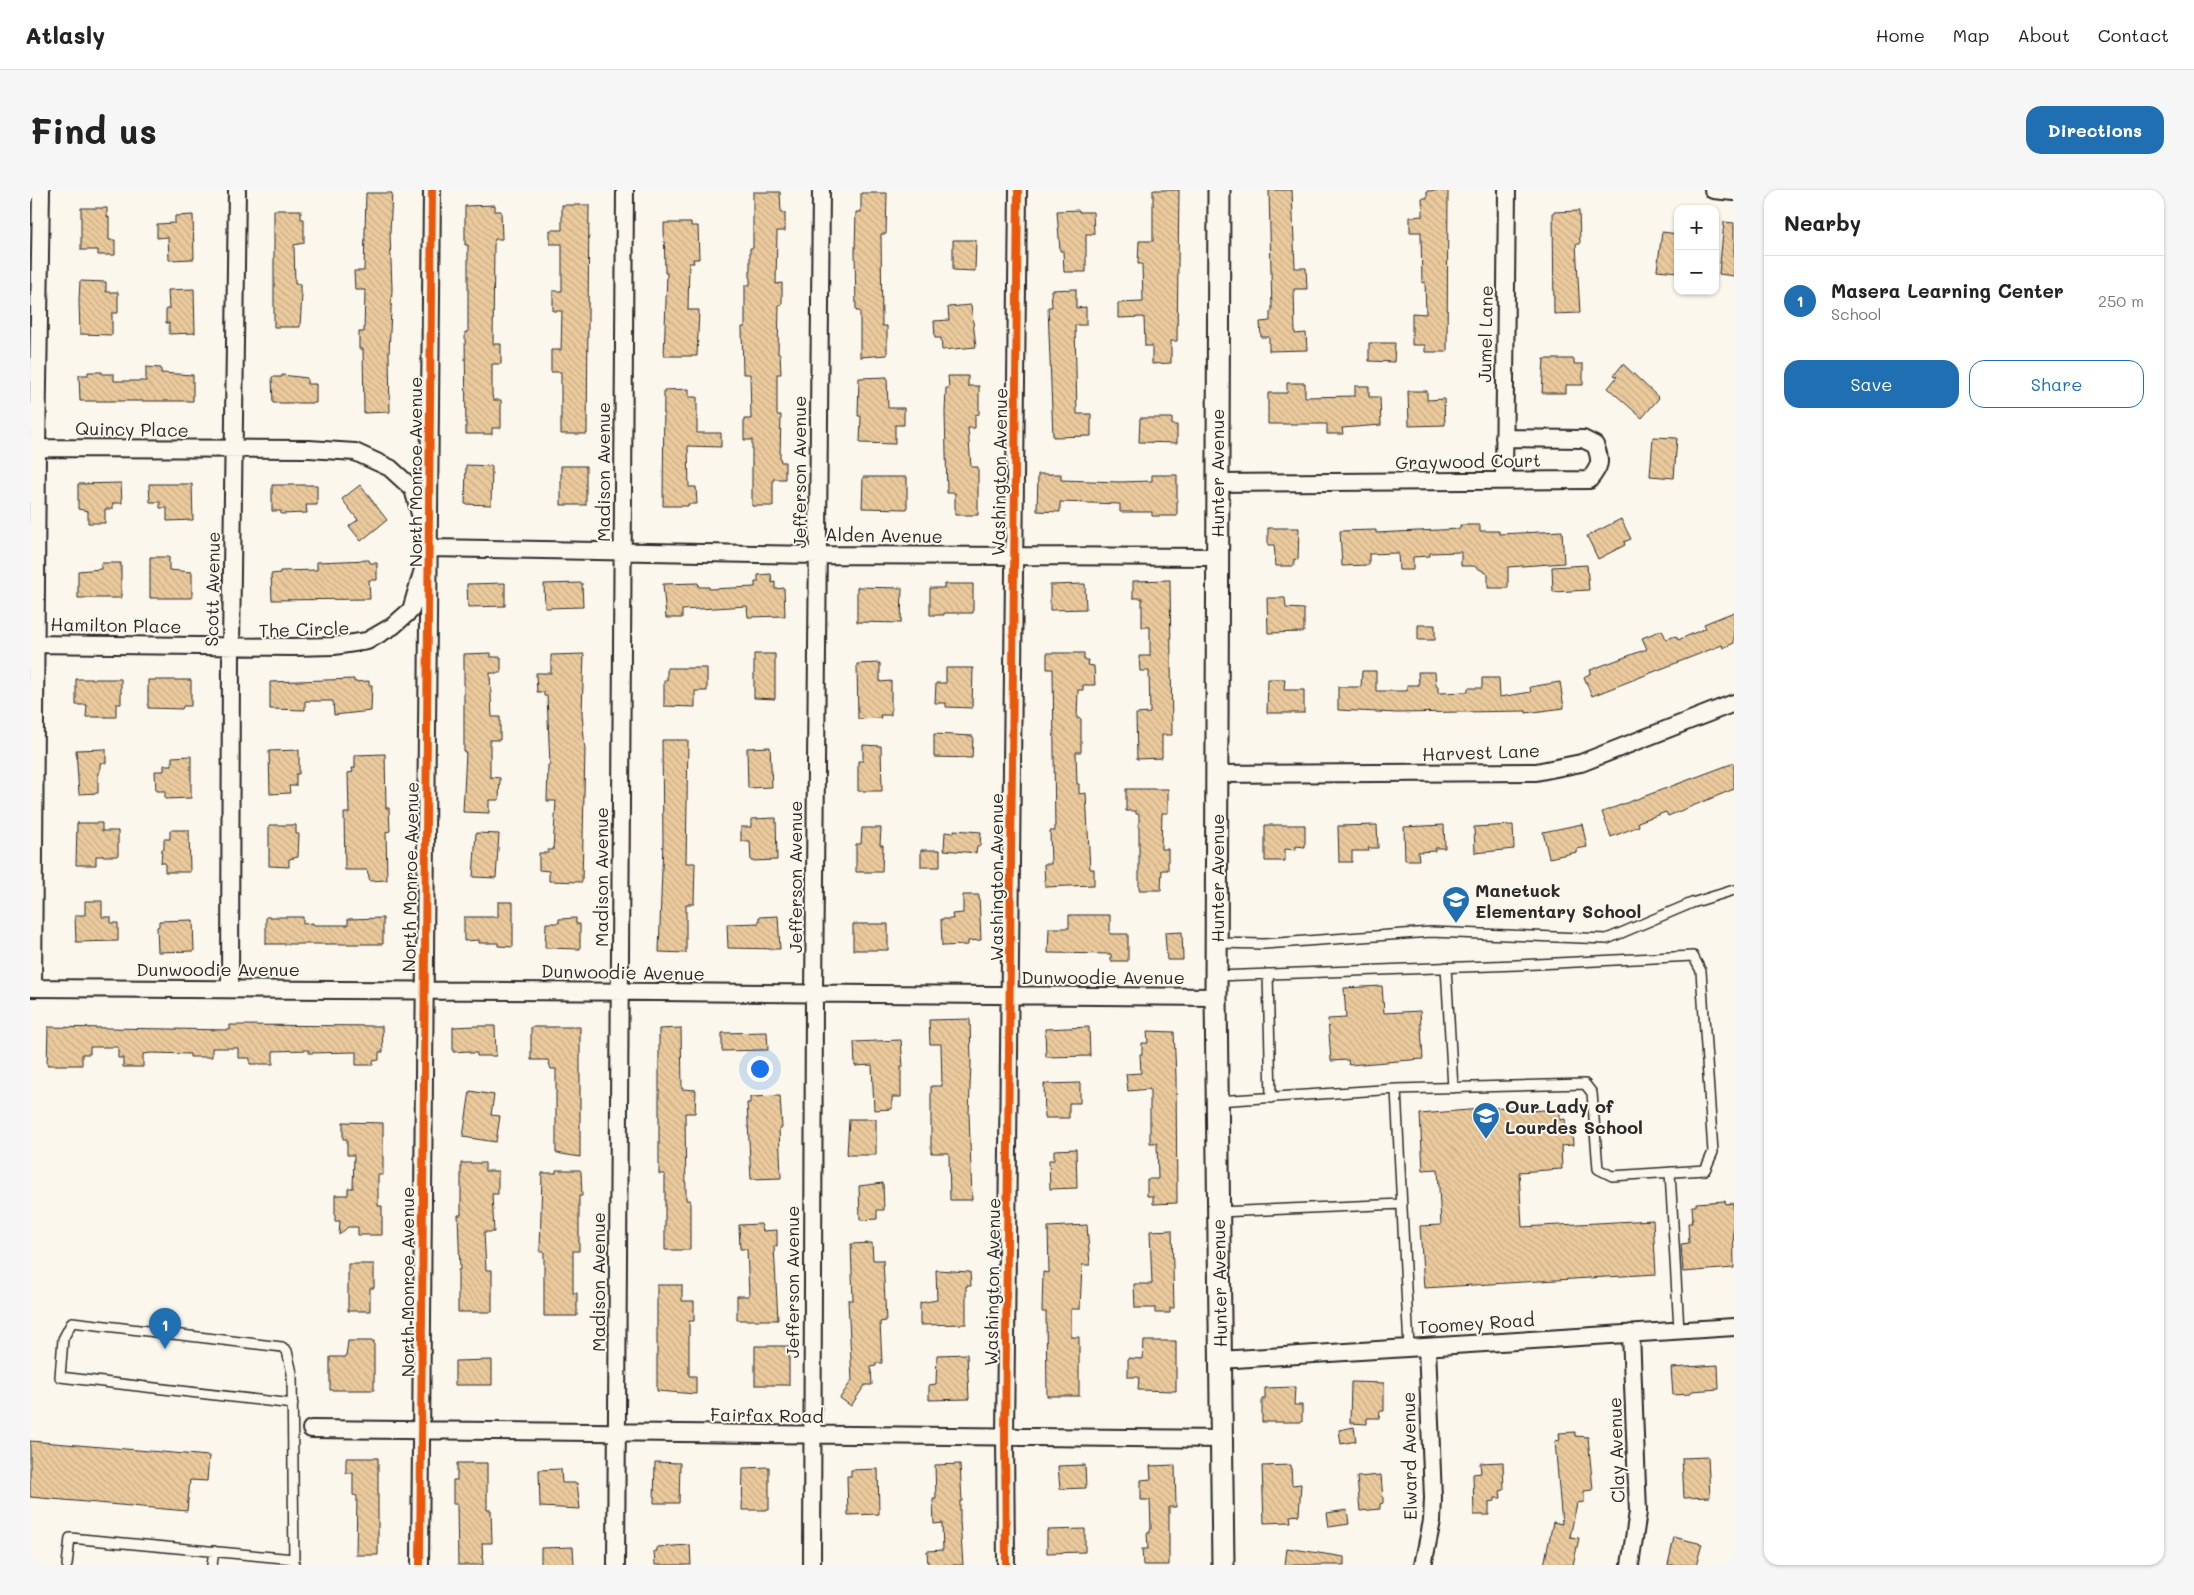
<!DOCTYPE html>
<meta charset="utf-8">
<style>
:root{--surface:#fff;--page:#f6f6f6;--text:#222;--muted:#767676;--line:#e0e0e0;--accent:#1f6fb2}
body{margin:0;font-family:Mali,sans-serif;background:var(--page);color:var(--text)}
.controls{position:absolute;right:15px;top:15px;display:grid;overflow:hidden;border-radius:10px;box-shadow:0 1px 4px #0004}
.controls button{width:45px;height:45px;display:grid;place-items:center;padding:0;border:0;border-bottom:1px solid var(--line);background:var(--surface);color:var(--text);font:25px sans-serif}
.you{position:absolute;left:729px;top:878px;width:18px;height:18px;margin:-12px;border:4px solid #fff;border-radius:50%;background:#1a73e8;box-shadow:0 0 0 8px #1a73e833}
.badge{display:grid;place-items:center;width:32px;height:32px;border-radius:50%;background:var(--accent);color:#fff;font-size:16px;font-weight:700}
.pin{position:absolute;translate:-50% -41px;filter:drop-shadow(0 1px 2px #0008)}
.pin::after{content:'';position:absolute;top:26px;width:18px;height:15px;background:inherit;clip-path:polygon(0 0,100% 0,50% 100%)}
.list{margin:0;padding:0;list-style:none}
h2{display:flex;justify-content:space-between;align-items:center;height:65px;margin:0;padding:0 20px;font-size:21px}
h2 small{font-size:16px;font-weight:400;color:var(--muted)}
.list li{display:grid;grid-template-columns:32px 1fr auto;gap:15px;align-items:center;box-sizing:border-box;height:90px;padding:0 20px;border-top:1px solid var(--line)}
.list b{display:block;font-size:19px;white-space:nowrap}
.list p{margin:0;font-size:16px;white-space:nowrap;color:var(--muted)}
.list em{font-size:16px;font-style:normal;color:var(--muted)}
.actions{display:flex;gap:10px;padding:15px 20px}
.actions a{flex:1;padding:11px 0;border:1px solid var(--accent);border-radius:15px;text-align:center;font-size:18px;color:var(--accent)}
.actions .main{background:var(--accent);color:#fff}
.map{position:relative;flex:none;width:1704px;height:1375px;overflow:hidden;border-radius:15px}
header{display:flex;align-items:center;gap:30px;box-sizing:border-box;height:70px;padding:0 25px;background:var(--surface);border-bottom:1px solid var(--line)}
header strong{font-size:24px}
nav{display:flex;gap:28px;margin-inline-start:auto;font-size:18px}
.intro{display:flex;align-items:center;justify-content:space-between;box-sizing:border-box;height:120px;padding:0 30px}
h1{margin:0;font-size:35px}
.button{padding:12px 22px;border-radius:15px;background:var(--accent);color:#fff;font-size:18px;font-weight:700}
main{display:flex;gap:30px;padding:0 30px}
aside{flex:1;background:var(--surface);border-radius:15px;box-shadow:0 1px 4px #0004}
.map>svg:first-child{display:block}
.building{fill:url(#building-back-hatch);stroke:#2b2b2b}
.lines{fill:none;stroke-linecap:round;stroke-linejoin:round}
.service-casing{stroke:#2b2b2b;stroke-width:12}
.minor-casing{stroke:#2b2b2b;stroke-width:20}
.tertiary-casing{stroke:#2b2b2b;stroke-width:25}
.service{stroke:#fbf7ec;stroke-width:9}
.minor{stroke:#fbf7ec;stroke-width:16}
.tertiary{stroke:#fbf7ec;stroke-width:21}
.cycleway-casing{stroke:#fbf7ec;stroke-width:11}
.cycleway{stroke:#e8590c;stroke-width:8}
.labels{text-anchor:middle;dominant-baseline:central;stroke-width:4;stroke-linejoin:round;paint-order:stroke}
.street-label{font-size:18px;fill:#2b2b2b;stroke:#fbf7ec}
.poi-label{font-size:18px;font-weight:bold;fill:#2b2b2b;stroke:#fbf7ec;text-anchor:start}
</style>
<header>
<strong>Atlasly</strong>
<nav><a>Home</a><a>Map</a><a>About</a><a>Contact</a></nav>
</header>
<div class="intro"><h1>Find us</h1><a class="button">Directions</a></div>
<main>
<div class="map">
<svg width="1704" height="1375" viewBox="0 0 1704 1375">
<defs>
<pattern id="building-back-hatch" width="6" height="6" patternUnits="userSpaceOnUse" patternTransform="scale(1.25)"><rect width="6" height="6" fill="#ebca9d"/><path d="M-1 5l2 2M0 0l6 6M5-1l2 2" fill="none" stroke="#caae87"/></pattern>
</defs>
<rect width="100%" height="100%" fill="#fbf7ec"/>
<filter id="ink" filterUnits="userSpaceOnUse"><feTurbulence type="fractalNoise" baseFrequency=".02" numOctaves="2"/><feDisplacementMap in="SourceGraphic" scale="10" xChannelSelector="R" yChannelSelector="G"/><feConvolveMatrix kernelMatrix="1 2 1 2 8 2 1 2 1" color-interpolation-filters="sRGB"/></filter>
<g filter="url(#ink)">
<path class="building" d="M1123 0H1149L1147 151H1141V173L1122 174V156H1115L1114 127 1088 128V113L1113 112 1112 74H1108L1109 51H1123Z
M1239 0H1262L1265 78H1276L1277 99H1264L1265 144 1276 143 1277 160 1239 161V147H1231L1230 132 1240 131V122L1242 121Z
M1418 0 1417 162H1395V155H1382V123L1396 124 1395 92 1392 93 1391 42H1380V27L1393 26 1392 8H1397V1Z
M723 2H750L751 23H755V41H747L746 94 752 93V115H749L748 164H750L751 184H747V225H751L750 267 751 272H755V289H743V316H722V250H714V229H721L720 184H713L712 137H715V95H720V58H723Z
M336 3H362L360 42 362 99 359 163 360 222 334 223 333 159H329V142H334L335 100H325L324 81H334Z
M831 3H857L856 44H851L852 136H857V165L830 167V121H826L825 61 826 22H831Z
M465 15V21H471L472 49H465L464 55 463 154H471V174H462V204L463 210H471V238H462V244H436L435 142H438V55H435V16Z
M532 15H559L557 244H531V182H521V160H531L532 121H523V101H532V54H520V40H532Z
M51 18H77V27H79V50H85V65H68V60H51Z
M244 20H271V29H274V53L264 55 265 94H270V103L272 104 270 137H244Z
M1049 20V22H1063L1064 44H1056V82H1034L1033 61H1030L1027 21Z
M1549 21 1550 54H1546L1550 123 1524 124 1523 22Z
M163 25 164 69 139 70 138 47 127 48V34L145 33V26Z
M1694 32 1704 33V86L1689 84Z
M634 33H661V36H668L669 69H663L664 73H659L658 120H669L667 166H634L637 83H635Z
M1632 42 1648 44V82L1627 80Z
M923 50H946L945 81 923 80Z
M50 91 76 92V102H88V123H82V145L50 144 49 111Z
M164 99 165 143 139 144V133H136V119H139L138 100Z
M1046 99V118L1056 117V135H1045L1047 224H1061V246L1023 247 1018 117H1022L1021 100Z
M941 115 946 157 912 160 911 148H905L904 131 919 130 918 117Z
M1339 153H1365L1364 172 1339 171Z
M1514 169H1544V174H1553V195H1536V203H1512Z
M1593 174 1629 208 1612 228 1578 198 1587 187 1584 185Z
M116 177 131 178V183L163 185V211H50L49 185H58V182H72V184H84V191H116Z
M252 185 277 188V194H286V213H243L242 187H252Z
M918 186H938V196H949V224L945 225V238H938L941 277H948V325H925V303H917L915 223 916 198H919Z
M857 187 858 218H874V235H865V254L830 253 831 226H828L829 188Z
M1257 193H1275V207L1325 206V196H1339V207H1350L1351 235 1312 238 1313 244H1297V234H1238V203H1257Z
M659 199V207H667V243H691V257L658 256 659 297H666L667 314H658V316H633L634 200Z
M1378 201H1397V210L1414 209 1415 235 1379 236Z
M1110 228H1142V235H1147V253L1109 252Z
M1623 247 1647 248 1644 288 1620 286Z
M436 275 462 276 461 315 435 314Z
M531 276H556V315H531Z
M1008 284H1031V290L1090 292 1122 291V285H1147V326H1122V322H1090V314L1030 312V322L1007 321Z
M833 287H877V319L832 318Z
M91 293 92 313H83V319H75V333H58V321L48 319V294Z
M119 294H162L163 330 137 331V318H130V312H120Z
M242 295H287V315H276L277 323 251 324V321H242Z
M330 295 357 330 331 351 319 336 328 330 312 309Z
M1591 329 1601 349 1594 352 1595 355 1568 369 1557 346Z
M1430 335H1450V341H1469V344L1532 341 1534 373 1478 377V398H1458V384L1444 376H1431V362L1400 363V366L1383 367V380H1369L1368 363 1339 364V375L1312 376 1310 341 1346 340V343L1430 339Z
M1238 338H1269L1268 370 1264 369V376H1246L1244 355H1238Z
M120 367H139V380L162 382V408H120Z
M339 370 340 373H347V390H339L340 409 242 410 241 384 250 383V381L287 380V372Z
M71 373H91V408H48V381L71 379Z
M1557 375 1559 400 1523 402 1522 377Z
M741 384 742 393 745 392V399L754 398 755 426 718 427 717 416 652 420V428H636L633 394 668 393 669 397H679V399L725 397V392H728V385Z
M1140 390 1142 545H1132V568L1107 569 1106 524 1120 523 1119 481H1110L1109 466H1120V437H1112V408H1103V391Z
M475 393V416L438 417 437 394Z
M552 393 553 417 515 418 514 394Z
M914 394H943V423H914V425H900V398H914Z
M1055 394 1056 419 1020 420V395Z
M827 397 872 398 871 433 827 432Z
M1237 408H1255L1256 418 1274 419V442L1238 443Z
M1704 422V453L1693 458 1692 455 1562 506 1554 487 1561 483 1560 480 1617 459 1612 448 1632 440 1636 449 1646 446 1648 450 1676 438 1674 434Z
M1388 435H1405V450H1388Z
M461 463V467H471V483H460L462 527H470V550H460V587L470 588 469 610H459V623L433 622 436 562H434V464Z
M1017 463H1054V470H1058L1057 475 1064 476 1065 495H1053V500H1048L1047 528 1051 529V562H1046L1047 594H1049V604L1056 603 1060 679H1064V695L1015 697 1014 674H1021L1020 641H1025L1023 479H1017Z
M554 464 552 523 555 560 552 692 519 691V681L509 680V663H518V660H523L526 611H517L518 575H520L517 506H514V502H507L506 483H521V465Z
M724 464H745V509L724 508Z
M850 473V492L861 491V525H850L851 528 828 529 827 474Z
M637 478H677V501H665V517L634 516V490H637Z
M916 478H943L942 518 916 517V513H905L906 493H916Z
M1332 481H1346V501H1377V495H1389L1388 482H1405L1406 496H1408V503L1438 502V498H1452V488H1469L1470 507 1501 502 1500 497 1530 492 1534 518 1496 523V521L1367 523 1308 520V497H1331Z
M46 489H91V514H86V527H56L57 515H46Z
M324 489V492L339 491V495H342L341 521 304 525 303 511H275V520L240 519V492Z
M1238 489H1255L1254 500H1274V523H1237Z
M118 490H161V516H153L152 519 118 518Z
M904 544 943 546 942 568 904 567Z
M632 550H658L656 673H665L664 714H656V763L629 762 633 652Z
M833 555 851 556 852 601H828V571H833Z
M740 557 742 597 718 598 717 558Z
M76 559V573H70V581L68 582V603L49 604 46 560Z
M269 560V584H266V596H259L260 603 240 604 239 561Z
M355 564 356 618H359L360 641 356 642 357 690 340 691 337 680H315L314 623H319L318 583 323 582 322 578H325V565Z
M161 566V608L135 609V601H126L125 581H134V575H142V567Z
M1704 573V599L1638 626 1636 622 1608 632 1609 636 1581 647 1572 622Z
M1096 599H1138V623H1132L1131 659H1138V680H1132L1131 700H1109V624H1106V621H1096Z
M746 628 747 670 721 671 720 651H711V637H721V629Z
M47 633H72V641H88V666H66V675H46Z
M1552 634 1557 657 1547 659V662L1519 668 1513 642Z
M239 635H266V644H269L268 667 259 669V677L239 676Z
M1235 635H1275V657L1266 656V660L1255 659V671H1235Z
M1347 635 1348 658H1338L1339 661H1322V672H1309L1308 636Z
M1414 635 1415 658H1405V661L1388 662 1389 670H1375L1374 637Z
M1483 635 1484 659 1445 663 1444 637Z
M832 638H851L850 655H853L852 682H826V654H831Z
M140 640H159L160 682H135V673H131L132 659H134V649H140Z
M924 640 951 642 950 656H947L946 663 914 660 915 642 924 643Z
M446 643 469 644 466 688 443 687Z
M891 660H910V677H891Z
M933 705H949L951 750 938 751V755L912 756 911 729H923L922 724 933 723Z
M55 711H72V727H81V733H88V751L46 752 45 725H55Z
M468 712H483V757L468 756V753H449V750L434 751V727H468Z
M1039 725H1080V744H1098V771H1081V764L1018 763 1019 738H1039Z
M748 726 750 759 698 758 697 734 729 733V727Z
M236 727H273V734L283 733V735H318V729L353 728V754H236Z
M546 728V734H550V759L515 758 516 733H529V729Z
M163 730 164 761 128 762 127 737 129 736V731Z
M823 734H858V760H823Z
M1152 742 1153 770H1137L1135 743Z
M1352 796 1354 823 1390 821 1393 869 1319 875 1318 870 1301 871 1298 829 1316 828 1314 798Z
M940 829 941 873 939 923 942 1010H920L919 963H901V896H912L911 854H900L899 830Z
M200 835 352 836 353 862H349V870L343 871V875H326V862L279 863V860L243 861V874H220V868H208V858H182V867H160V864L122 863 113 864V877H93V868H88V857H60V864H52V875H17L18 837 200 840Z
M445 836H465L466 866H447V863H439V861L423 862V837Z
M501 837H550V967L526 963V879H521L518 870H501Z
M1059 837 1060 866 1016 867 1015 839Z
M651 838 652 899 666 900 665 923H655L656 1010H660V1060H635V984H629V839Z
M1117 841 1144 842 1146 886 1147 1013 1123 1014V1006H1117V989H1128L1127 953H1120V899L1098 901 1096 884 1111 883 1110 864H1112V853H1118Z
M737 842 738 860 692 861V843Z
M871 850 873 877H871V907H862V919L844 920 842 875 825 876 824 852Z
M1050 893V913H1039V928H1015L1014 894Z
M440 901 464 905 461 925 470 926 466 952 433 947Z
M750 906 752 938H749L751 988 721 989 717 913H720V907Z
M1499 915V921L1530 919V930L1535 929 1536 939H1542L1543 955 1531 956 1532 979 1489 982 1492 1037 1623 1030 1626 1084 1394 1098 1390 1036 1411 1035 1408 979 1393 980 1390 924Z
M819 929H846V965H817Z
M313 932 353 933V985H348V1016H352V1045H328V1037H318L309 1045 310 1031H305V1005H318V998H323L324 965H317V949H313Z
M1046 959 1047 998 1020 999 1019 970H1024V960Z
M431 973H455V981H468V1004H462L464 1042H454L456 1080H462V1122H428V1080H430L428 1025H431Z
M526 980H550L551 982 552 1006H549V1061H543V1103H547V1126H514V1062H510L512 983H526Z
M853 993 854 1020H847V1029L830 1030 829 996Z
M1695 1011 1696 1014 1703 1013 1704 1078 1653 1082 1651 1054 1659 1053 1658 1033H1662L1661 1030H1663L1662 1016H1666V1013Z
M731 1034 733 1041 747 1040V1056H744L748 1130H707V1106H719L717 1059H710L709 1035Z
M1057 1035 1060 1075H1052L1050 1119H1041V1147H1049V1206H1017L1016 1122H1012L1013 1082 1019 1083 1018 1037Z
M1142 1040 1144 1118H1140V1123H1125V1118H1105L1104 1094H1122L1120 1041Z
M842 1053 843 1070H853L856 1131 850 1132 852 1173H846V1176L841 1177 842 1195H835L821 1216 810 1208 822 1190 818 1110H823L821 1054Z
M318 1074H344V1098H340V1121H318Z
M906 1080 940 1082 941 1096H936V1134L890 1135V1113L907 1110Z
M627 1095H652V1111H664V1131H659V1186H666V1204L627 1201Z
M318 1151H344V1200H300V1167H316Z
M1114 1151H1146V1201L1108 1200 1109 1187H1098V1168L1113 1169Z
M725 1156H759V1195H725Z
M937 1164 939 1209 899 1210V1195L906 1194 907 1165Z
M462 1170V1195H425V1171Z
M1688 1175 1689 1199 1662 1201 1660 1204 1643 1205 1641 1178Z
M1321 1192 1354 1193V1221H1350L1349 1228H1337V1234L1320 1233Z
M1265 1197 1264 1215H1272V1232H1232V1209H1235V1198Z
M1324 1237 1326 1251 1311 1254 1309 1240Z
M1545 1242V1246L1558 1247 1563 1300 1554 1301V1312L1547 1313 1540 1347 1549 1348 1543 1375H1514L1523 1332 1532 1334 1525 1251 1530 1250 1529 1243Z
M0 1251 179 1266 177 1291 160 1290 157 1321 0 1307Z
M1678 1267 1680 1307 1654 1308 1652 1268Z
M316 1268H348V1365H326L327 1306 323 1305V1283H316Z
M625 1272 650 1273 649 1313H624Z
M1473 1272 1474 1300 1470 1301 1471 1308H1465V1311L1459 1312V1325H1444L1443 1284 1451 1283 1450 1273Z
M427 1273H457V1320H461L462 1353H452L453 1375H428L427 1314H423V1290H427Z
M930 1274 932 1311H930V1331L933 1375H898L897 1361 913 1360 912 1333 904 1334 903 1309H906L905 1275Z
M1055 1275 1056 1298 1030 1299 1028 1276Z
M1145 1275 1146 1317H1139V1375H1113L1112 1359H1118L1117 1343H1120V1339H1121L1120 1310H1111V1290L1121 1289 1120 1276Z
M1261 1275 1262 1295 1271 1294 1269 1325 1260 1326 1261 1332 1234 1333 1232 1276Z
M739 1277V1320H712L713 1278Z
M531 1279 532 1293H547L550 1319 510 1317 509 1280Z
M848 1279 849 1324 818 1325 817 1286H821V1280Z
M1351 1285 1353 1309V1313L1350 1314V1319L1330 1321 1327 1287Z
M1317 1320 1319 1334 1299 1337 1297 1323Z
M1055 1339V1362L1017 1363V1340Z
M1644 1347 1672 1354 1666 1375H1638Z
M660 1355 661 1375H625L624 1361H627V1357Z
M543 1357 544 1375H511V1358Z
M1257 1358 1314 1367V1375H1255Z"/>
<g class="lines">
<defs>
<path id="service" d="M1187 753 1234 754 1401 742 1577 749 1662 713 1704 700
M1416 777 1423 898
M1238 784 1241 908
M1186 786 1487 775 1663 766 1671 781 1683 962 1675 980 1582 986 1568 979 1562 903 1555 894 1366 899 1379 1158
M1187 911 1366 899
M1640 982 1649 1140
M1188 1022 1372 1014
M263 1214 30 1187 33 1149 42 1132 252 1157 257 1161 262 1183 264 1375
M37 1375 40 1348 264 1369
M182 1375 184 1361"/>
<path id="minor" d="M1683 0 1704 2
M0 258 279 259 325 262 360 278 383 299 394 338
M1474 289 1477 0
M1187 293 1559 290C1570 277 1572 271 1565 255L1553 249 1474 248
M400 358 788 365 1187 367
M0 454 262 457 304 456 337 451 363 436 381 420 394 376
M1188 584 1506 582 1551 573 1704 513
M0 798C395 798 791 805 1186 807
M3 798 7 258 11 0
M200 799 201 457 207 0
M1190 1170 1704 1137
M281 1239 1193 1249
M390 1375C394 917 397 458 402 0
M586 1375 595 0
M782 1375 784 805 791 0
M976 1375 975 1247 988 0
M1393 1375 1402 1331 1403 1308 1397 1157
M1600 1375 1608 1322 1601 1143"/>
<path id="tertiary" d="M1189 0 1186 807 1193 1375"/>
</defs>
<use href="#service" class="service-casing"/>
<use href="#minor" class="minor-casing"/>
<use href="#tertiary" class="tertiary-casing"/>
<use href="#service" class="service"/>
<use href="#minor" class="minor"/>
<use href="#tertiary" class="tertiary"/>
<defs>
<path id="cycleway" d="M390 1375C394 917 397 458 402 0
M976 1375 975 1247 988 0"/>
</defs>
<use href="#cycleway" class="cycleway-casing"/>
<use href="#cycleway" class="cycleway"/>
</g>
</g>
<defs>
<symbol id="school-pin" viewBox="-11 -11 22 30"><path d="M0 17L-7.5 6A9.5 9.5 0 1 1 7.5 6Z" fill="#1f6fb2" stroke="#fbf7ec"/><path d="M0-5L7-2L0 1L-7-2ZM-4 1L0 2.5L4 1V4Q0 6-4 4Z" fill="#fff"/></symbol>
</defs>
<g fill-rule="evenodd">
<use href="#school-pin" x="1410" y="694" width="32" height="43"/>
<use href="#school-pin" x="1440" y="910" width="32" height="43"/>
</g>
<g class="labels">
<g class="street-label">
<text transform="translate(1455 144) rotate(-89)">Jumel Lane</text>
<text transform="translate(102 239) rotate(1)">Quincy Place</text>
<text transform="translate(1438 271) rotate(-1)">Graywood Court</text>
<text transform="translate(385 282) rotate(-90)">North Monroe Avenue</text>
<text transform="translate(573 282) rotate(-90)">Madison Avenue</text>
<text transform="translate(769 282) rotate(-90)">Jefferson Avenue</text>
<text transform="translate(969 282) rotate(-89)">Washington Avenue</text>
<text transform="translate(1187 283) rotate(-90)">Hunter Avenue</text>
<text transform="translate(854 345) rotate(1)">Alden Avenue</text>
<text transform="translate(182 399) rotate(-89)">Scott Avenue</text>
<text transform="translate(86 435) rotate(1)">Hamilton Place</text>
<text transform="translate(274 439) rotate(-2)">The Circle</text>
<text transform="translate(1451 562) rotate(-2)">Harvest Lane</text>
<text transform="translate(380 687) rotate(-89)">North Monroe Avenue</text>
<text transform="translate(571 687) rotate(-90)">Madison Avenue</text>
<text transform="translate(765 687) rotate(-90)">Jefferson Avenue</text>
<text transform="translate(966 687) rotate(-90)">Washington Avenue</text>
<text transform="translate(1187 688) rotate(-90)">Hunter Avenue</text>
<text x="188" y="779">Dunwoodie Avenue</text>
<text transform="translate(593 782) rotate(1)">Dunwoodie Avenue</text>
<text x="1073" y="787">Dunwoodie Avenue</text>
<text transform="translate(377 1092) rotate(-90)">North Monroe Avenue</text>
<text transform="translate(568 1092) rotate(-90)">Madison Avenue</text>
<text transform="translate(762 1092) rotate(-90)">Jefferson Avenue</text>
<text transform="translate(962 1092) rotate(-89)">Washington Avenue</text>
<text transform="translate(1189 1093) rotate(-91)">Hunter Avenue</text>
<text transform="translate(1446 1133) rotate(-4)">Toomey Road</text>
<text transform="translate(737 1225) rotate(1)">Fairfax Road</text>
<text transform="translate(1586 1260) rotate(-92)">Clay Avenue</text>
<text transform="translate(1379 1266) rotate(-91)">Elward Avenue</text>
</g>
<g class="poi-label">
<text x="1445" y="700">Manetuck<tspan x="1445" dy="21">Elementary School</tspan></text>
<text x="1475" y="916">Our Lady of<tspan x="1475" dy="21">Lourdes School</tspan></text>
</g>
</g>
</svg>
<div class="controls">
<button>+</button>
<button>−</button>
</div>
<div class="you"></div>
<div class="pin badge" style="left:135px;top:1159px">1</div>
</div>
<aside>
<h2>Nearby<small></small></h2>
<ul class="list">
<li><span class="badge">1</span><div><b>Masera Learning Center</b><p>School</p></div><em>250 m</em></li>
</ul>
<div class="actions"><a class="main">Save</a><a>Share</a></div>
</aside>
</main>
